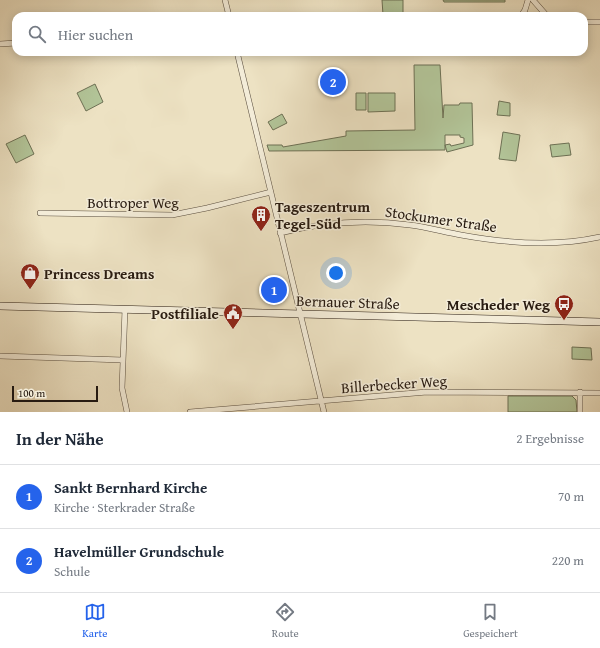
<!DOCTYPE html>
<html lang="de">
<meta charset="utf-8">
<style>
:root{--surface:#fff;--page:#f2f2f3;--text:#1f2937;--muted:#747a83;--line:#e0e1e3;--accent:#2563eb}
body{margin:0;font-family:"Gentium Book Plus",serif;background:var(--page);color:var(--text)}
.scale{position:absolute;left:12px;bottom:10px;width:86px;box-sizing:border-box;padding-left:4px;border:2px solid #281b11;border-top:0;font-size:11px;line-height:14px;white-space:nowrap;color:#281b11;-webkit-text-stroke:3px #f3ecd8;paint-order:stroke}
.you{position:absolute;left:336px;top:273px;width:14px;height:14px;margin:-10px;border:3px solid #fff;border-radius:50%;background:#1a73e8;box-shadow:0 0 0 6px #1a73e833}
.badge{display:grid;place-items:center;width:26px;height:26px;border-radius:50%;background:var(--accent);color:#fff;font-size:13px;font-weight:700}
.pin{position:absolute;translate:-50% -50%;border:2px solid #fff;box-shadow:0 1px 4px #0006}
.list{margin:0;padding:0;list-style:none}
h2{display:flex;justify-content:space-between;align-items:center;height:52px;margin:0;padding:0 16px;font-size:17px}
h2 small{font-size:13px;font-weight:400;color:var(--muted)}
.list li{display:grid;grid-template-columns:26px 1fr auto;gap:12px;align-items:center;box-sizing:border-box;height:64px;padding:0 16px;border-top:1px solid var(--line)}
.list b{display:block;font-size:15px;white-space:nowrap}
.list p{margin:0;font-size:13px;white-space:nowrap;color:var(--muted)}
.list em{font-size:13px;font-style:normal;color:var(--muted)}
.icon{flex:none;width:22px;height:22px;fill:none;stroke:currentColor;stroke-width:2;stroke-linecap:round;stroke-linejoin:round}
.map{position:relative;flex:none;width:600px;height:412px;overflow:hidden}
.search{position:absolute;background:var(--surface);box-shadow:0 2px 10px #0003;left:12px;right:12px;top:12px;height:44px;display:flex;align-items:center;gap:10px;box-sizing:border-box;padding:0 14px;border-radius:12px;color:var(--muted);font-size:15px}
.sheet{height:180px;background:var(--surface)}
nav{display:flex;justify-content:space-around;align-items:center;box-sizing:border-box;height:56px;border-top:1px solid var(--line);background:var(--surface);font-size:11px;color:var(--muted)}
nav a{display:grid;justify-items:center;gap:2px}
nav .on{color:var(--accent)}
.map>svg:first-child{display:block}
.green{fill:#b2c498;stroke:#6d7054}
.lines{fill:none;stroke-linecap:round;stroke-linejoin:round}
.street-casing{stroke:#594d3e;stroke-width:6}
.secondary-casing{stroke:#281b11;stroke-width:8}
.street{stroke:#f3ecd8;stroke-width:5}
.secondary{stroke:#f3ecd8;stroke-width:7}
.labels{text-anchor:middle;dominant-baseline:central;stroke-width:3;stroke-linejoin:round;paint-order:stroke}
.street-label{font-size:15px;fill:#281b11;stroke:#f3ecd8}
.poi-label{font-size:15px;font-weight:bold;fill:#281b11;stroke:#f3ecd8;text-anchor:start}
</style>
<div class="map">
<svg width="600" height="412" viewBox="0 0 600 412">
<rect width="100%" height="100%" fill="#ede2c3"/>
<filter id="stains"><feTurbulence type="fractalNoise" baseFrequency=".005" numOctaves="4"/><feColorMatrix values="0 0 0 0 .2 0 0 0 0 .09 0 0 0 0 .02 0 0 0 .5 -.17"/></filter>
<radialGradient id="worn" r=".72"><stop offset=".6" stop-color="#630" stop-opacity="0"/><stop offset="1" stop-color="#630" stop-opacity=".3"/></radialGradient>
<path class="green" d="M382 0H403V15H383Z
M443 0H505V2H444Z
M414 65H440L443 118 444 105H459L460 103H472L473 145 447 152 445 145 450 144 451 146 464 143V138L460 137V135H445V150L269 151 267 145H282L283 147 346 136V131L415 130Z
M95 84 103 102 86 111 77 93Z
M356 93H366V110H356Z
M368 93H395V111L368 112Z
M499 101 510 103V116L497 115Z
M282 114 287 123 273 130 268 122Z
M503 132 520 135 516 161 499 159Z
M25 135 34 154 16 163 6 144Z
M569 143 571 155 552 157 550 145Z
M572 347 591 348 592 360 572 359Z
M508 396H572L576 400 577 412H508Z"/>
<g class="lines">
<defs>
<path id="street" d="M225 0 229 16
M533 0 547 16
M521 16 525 10 528 0
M584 22H600
M0 44 16 43
M237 52 324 412
M40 213 172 215 207 208 271 192
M280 233C323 222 366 219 410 225 427 227 444 232 461 235 505 243 555 247 600 237
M125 309 122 388 127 412
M0 356 123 360
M580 392V412
M190 412 427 392 600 393"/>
<path id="secondary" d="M0 306 600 322"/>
</defs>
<use href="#street" class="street-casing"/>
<use href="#secondary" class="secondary-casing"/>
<use href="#street" class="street"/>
<use href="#secondary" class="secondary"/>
</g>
<defs>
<symbol id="building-pin" viewBox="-11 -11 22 30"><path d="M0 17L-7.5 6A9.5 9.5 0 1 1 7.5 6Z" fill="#8f2418" stroke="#f3ecd8"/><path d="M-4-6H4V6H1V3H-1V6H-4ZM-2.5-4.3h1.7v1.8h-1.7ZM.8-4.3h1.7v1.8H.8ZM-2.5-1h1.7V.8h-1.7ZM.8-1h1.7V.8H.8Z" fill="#fff"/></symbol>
<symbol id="shop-pin" viewBox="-11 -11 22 30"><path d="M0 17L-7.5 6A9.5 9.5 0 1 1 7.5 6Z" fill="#8f2418" stroke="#f3ecd8"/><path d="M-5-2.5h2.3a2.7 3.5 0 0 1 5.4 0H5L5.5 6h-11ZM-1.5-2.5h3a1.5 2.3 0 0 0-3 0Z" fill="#fff"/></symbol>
<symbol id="bus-pin" viewBox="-11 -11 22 30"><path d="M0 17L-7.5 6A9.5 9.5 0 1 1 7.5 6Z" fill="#8f2418" stroke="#f3ecd8"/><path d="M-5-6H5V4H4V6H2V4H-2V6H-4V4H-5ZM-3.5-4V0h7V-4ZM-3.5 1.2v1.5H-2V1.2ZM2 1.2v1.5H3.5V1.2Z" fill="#fff"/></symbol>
<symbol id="civic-pin" viewBox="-11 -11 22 30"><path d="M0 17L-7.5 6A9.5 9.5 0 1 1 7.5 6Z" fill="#8f2418" stroke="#f3ecd8"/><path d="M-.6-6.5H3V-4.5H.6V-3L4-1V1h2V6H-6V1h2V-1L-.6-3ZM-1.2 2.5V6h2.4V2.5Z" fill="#fff"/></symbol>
</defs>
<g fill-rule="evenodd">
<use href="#building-pin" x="250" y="204" width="22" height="30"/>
<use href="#shop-pin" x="19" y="262" width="22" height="30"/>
<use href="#bus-pin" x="553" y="293" width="22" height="30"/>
<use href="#civic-pin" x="222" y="302" width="22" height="30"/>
</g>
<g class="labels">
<g class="street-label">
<text x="133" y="202">Bottroper Weg</text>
<text transform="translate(441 219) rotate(8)">Stockumer Straße</text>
<text transform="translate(348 302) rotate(2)">Bernauer Straße</text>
<text transform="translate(394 384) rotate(-4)">Billerbecker Weg</text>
</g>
<g class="poi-label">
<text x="275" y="206">Tageszentrum<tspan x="275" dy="17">Tegel-Süd</tspan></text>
<text x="44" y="273">Princess Dreams</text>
<text x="550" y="304" text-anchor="end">Mescheder Weg</text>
<text x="219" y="313" text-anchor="end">Postfiliale</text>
</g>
</g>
<rect width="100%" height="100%" filter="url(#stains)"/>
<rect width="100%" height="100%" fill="url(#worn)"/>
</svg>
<div class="scale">100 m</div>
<div class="you"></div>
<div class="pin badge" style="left:274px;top:290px">1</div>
<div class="pin badge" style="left:333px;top:82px">2</div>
<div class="search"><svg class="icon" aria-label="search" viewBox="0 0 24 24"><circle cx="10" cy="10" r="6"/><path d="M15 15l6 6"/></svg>Hier suchen</div>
</div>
<section class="sheet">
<h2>In der Nähe<small>2 Ergebnisse</small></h2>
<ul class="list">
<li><span class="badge">1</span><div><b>Sankt Bernhard Kirche</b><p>Kirche · Sterkrader Straße</p></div><em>70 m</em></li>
<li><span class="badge">2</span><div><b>Havelmüller Grundschule</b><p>Schule</p></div><em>220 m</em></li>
</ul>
</section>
<nav>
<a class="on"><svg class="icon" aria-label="map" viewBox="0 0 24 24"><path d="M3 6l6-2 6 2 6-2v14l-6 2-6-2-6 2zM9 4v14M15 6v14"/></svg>Karte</a>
<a><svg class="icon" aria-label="directions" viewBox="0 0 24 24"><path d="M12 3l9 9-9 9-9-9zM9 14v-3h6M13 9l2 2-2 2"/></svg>Route</a>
<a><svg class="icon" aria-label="saved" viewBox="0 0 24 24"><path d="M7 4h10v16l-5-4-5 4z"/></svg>Gespeichert</a>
</nav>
